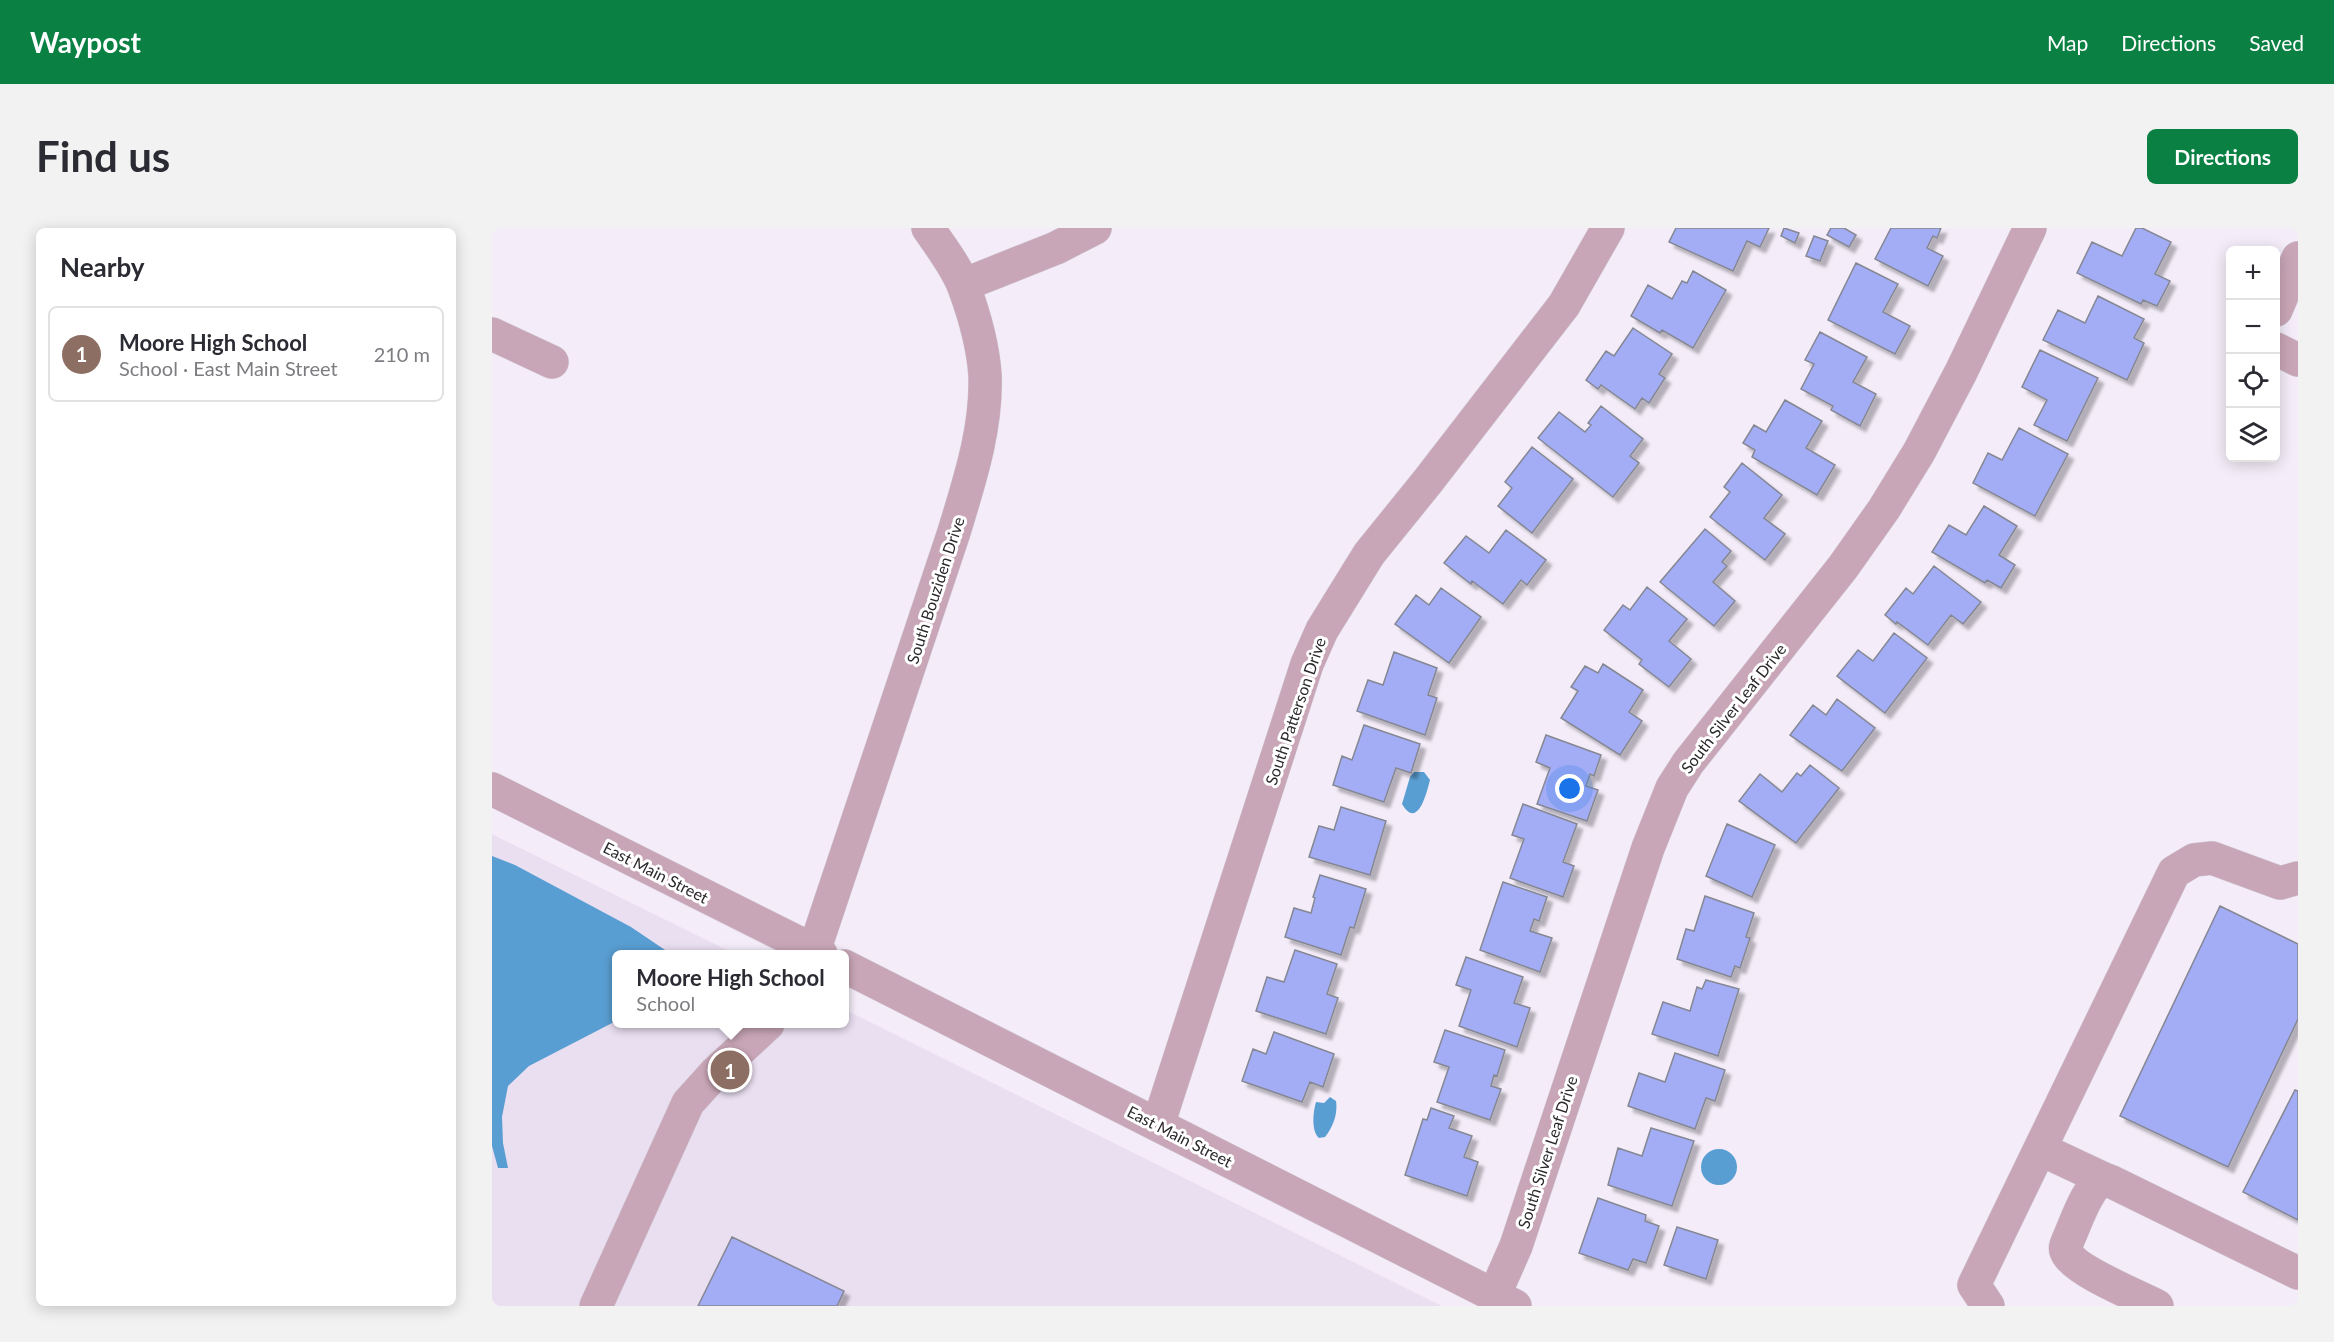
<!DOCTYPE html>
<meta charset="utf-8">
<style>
:root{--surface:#fff;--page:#f2f2f3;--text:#2b2b33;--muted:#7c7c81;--line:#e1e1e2;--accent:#0b8043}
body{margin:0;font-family:Lato,sans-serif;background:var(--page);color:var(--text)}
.controls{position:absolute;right:18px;top:18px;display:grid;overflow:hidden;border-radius:9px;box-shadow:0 3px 15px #0003}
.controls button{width:54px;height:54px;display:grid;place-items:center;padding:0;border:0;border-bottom:2px solid var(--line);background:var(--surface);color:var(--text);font:30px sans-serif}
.you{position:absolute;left:1078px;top:561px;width:21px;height:21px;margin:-15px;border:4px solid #fff;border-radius:50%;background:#1a73e8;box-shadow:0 0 0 9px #1a73e833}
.badge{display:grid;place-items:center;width:39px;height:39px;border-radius:50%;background:var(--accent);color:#fff;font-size:20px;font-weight:700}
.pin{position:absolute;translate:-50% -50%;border:3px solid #fff;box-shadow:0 2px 6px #0006}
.popup{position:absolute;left:120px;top:722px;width:237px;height:78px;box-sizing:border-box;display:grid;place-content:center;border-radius:9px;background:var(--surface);filter:drop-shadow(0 2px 4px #0005);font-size:20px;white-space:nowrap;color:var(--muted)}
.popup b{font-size:22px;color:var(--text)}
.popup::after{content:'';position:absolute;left:50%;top:100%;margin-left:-12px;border:12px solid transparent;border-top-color:var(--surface)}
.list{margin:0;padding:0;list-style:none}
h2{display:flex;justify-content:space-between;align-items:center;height:78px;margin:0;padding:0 24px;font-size:26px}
h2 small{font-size:20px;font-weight:400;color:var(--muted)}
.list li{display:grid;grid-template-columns:39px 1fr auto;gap:18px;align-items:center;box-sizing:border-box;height:96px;margin:0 12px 12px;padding:0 12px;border:2px solid var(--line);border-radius:9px}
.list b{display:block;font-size:22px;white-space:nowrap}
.list p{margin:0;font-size:20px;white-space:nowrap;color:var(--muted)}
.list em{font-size:20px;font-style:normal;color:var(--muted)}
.icon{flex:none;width:33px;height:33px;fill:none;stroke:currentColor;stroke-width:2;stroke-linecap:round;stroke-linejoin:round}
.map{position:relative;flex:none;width:1806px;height:1078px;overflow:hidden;border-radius:9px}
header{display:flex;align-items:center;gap:36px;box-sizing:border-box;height:84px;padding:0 30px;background:var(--accent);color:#fff}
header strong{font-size:28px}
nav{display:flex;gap:33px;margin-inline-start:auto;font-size:21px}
.intro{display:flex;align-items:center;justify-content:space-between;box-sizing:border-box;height:144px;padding:0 36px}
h1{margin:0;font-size:42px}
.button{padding:15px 27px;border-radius:9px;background:var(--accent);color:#fff;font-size:21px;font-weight:700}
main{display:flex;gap:36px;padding:0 36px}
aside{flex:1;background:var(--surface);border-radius:9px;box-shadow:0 3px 15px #0003}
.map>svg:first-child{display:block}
.built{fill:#eadff1}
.water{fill:#599ed2}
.building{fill:#a3adf6;stroke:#858793;stroke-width:1.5;filter:url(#shadow)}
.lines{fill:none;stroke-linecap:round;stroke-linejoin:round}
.minor-casing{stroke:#d0cad4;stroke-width:34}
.minor{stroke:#c9a6b7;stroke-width:33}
.labels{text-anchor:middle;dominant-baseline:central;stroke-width:6;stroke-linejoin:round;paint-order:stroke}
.street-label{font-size:16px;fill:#2b282c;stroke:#fff}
</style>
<header>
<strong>Waypost</strong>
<nav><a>Map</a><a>Directions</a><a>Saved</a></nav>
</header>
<div class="intro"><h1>Find us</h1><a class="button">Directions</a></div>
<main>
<aside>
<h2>Nearby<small></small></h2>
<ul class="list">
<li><span class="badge" style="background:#8d6e63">1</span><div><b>Moore High School</b><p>School · East Main Street</p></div><em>210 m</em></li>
</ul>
</aside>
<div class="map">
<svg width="1806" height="1078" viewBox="0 0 1806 1078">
<defs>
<filter id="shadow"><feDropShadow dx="5.5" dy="5.5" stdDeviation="1.5" flood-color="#0004"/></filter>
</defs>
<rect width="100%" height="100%" fill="#f4edf9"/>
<path class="built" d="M0 606 243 726H124V796H352V781L950 1078H0Z"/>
<path class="water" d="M922 544H932L938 552C935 563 926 603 910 576L918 549Z
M0 628 23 637 139 699 179 726H124V793L37 838 16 858 10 889 11 915 16 940H6L0 918Z
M838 869 844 873C846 886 841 899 833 909L827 910C819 903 821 884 824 874L832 875Z
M1209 939a18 18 0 1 1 36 0a18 18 0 1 1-36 0Z"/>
<path class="building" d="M1184 0H1277L1268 19 1255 13 1241 43 1177 14Z
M1292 0 1307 5 1303 15 1289 8Z
M1339 0H1352L1364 7 1357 19 1335 7Z
M1399 0H1449L1445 10 1441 8 1435 20 1451 28 1436 58 1383 31Z
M1644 0H1650L1679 14 1663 46 1678 53 1665 78 1651 72 1649 76 1585 45 1600 14 1630 28Z
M1322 8 1336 13 1328 33 1314 28Z
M1364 35 1406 56 1391 84 1418 98 1403 126 1336 92Z
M1201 43 1234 62 1201 120 1170 102 1168 105 1139 88 1156 57 1180 71 1190 53 1195 55Z
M1606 68 1652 91 1642 110 1652 115 1635 152 1551 112 1566 82 1593 95Z
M1141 100 1180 126 1167 146 1173 150 1157 175 1150 170 1143 181 1109 157 1106 161 1094 152 1114 123 1122 128Z
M1328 104 1375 129 1361 154 1384 166 1368 198 1339 182 1341 178 1309 161 1322 136 1313 132Z
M1548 122 1606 150 1575 213 1542 197 1555 172 1530 159Z
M1293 172 1330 193 1314 220 1343 237 1325 267 1260 229 1263 222 1251 215 1262 197 1274 204Z
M1109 178 1151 211 1138 228 1147 235 1121 269 1046 210 1067 184 1093 204 1099 197 1096 195Z
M1527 200 1576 226 1543 288 1481 255 1496 225 1510 232Z
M1040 219 1081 251 1040 305 1006 278 1020 260 1013 254Z
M1250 235 1290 267 1272 290 1293 306 1273 332 1218 289 1238 264 1232 259Z
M1492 278 1525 298 1507 327 1523 337 1509 360 1495 352 1493 355 1440 324 1457 297 1474 307Z
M1213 301 1239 323 1230 334 1235 338 1221 354 1243 373 1222 398 1168 354Z
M1014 302 1054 332 1035 357 1029 352 1011 376 980 353 979 356 952 335 974 308 997 325Z
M1442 338 1489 374 1471 396 1459 387 1436 417 1405 394 1404 396 1393 387 1414 360 1421 366Z
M1155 359 1195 391 1177 413 1199 431 1177 459 1147 436 1150 432 1112 402 1131 377 1138 382Z
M949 360 989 389 957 435 903 396 924 367 937 377Z
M1402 405 1435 430 1393 485 1345 448 1366 422 1381 433Z
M902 424 945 440 936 467 945 470 933 507 865 483 876 452 891 457Z
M1111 436 1151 462 1137 484 1150 493 1128 527 1069 490 1086 463 1079 459 1093 438 1106 445Z
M1345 471 1383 500 1350 543 1298 507 1321 477 1334 487Z
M872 497 928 516 919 545 904 540 892 574 841 557 850 528 860 532Z
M1054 507 1109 527 1102 548 1098 546 1094 558 1106 562 1095 593 1045 576 1058 540 1044 534Z
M1318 537 1347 560 1304 615 1247 573 1268 546 1290 564 1305 545 1309 548Z
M1031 576 1085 596 1071 634 1082 638 1071 669 1018 650 1032 611 1020 607Z
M849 579 894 593 878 647 817 629 827 598 842 602Z
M1235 596 1283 617 1260 669 1214 648Z
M828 647 874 661 862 700 858 699 849 727 793 709 802 680 819 685 823 670 821 669Z
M1011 654 1055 669 1047 693 1042 691 1038 703 1060 710 1048 744 988 722Z
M1213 668 1262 685 1254 709 1258 710 1248 740 1243 738 1239 749 1185 731 1194 701 1202 703Z
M1728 678 1806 716V791L1736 939 1628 888Z
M803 722 845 736 835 766 846 770 834 806 764 783 775 749 792 754Z
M974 729 1031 749 1022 775 1038 780 1025 819 967 798 979 762 964 757Z
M1214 752 1247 761 1226 828 1160 806 1171 774 1198 783 1205 759 1210 761Z
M953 802 1013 822 1005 848 1002 847 999 858 1009 861 998 892 945 874 957 839 942 834Z
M782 804 842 826 831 859 818 854 810 874 750 853 761 821 774 826Z
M1183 825 1233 842 1223 873 1214 870 1203 901 1136 878 1147 845 1173 854Z
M1803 862 1806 863V992L1751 964Z
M939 880 962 888 957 900 980 908 972 929 986 934 975 968 913 947 931 891 935 892Z
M1159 900 1202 913 1180 978 1116 957 1126 920 1150 928Z
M1106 970 1154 987 1153 993 1167 998 1154 1035 1141 1031 1136 1042 1087 1025Z
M1185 999 1226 1012 1214 1051 1172 1037Z
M240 1009 352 1063 345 1078H206Z"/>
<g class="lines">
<defs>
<path id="minor" d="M471 57 564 20 603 0
M1784 82 1806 30
M0 106 60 134
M1784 121 1806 132
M0 561 329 726
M322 723 462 304C477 254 495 201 493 147 491 118 482 86 472 59 464 38 449 19 436 0
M352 738 1023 1078
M666 897 815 436 830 402 877 326 936 253 1072 77 1116 0
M1548 921 1612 951
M1002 1068 1024 1018 1156 620 1180 560 1196 535 1351 339 1392 281 1427 224 1469 144 1538 0
M104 1078 196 875 223 845 276 796
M1496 1078 1482 1057 1682 644 1702 632 1720 630 1788 655 1806 650
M1665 1078C1646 1068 1583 1043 1575 1025 1572 1020 1574 1017 1576 1012 1584 995 1595 958 1612 951L1620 954 1806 1045"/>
</defs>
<use href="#minor" class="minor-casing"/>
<use href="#minor" class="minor"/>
</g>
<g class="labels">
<g class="street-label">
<text transform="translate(443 362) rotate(-72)">South Bouziden Drive</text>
<text transform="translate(1241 480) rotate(-52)">South Silver Leaf Drive</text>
<text transform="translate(803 483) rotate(-71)">South Patterson Drive</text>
<text transform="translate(164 644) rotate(27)">East Main Street</text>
<text transform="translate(688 908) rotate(27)">East Main Street</text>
<text transform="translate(1055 924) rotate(-72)">South Silver Leaf Drive</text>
</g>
</g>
</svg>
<div class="controls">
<button>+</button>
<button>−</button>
<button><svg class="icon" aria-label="locate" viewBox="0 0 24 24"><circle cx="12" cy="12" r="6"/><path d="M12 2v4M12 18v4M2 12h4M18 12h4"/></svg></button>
<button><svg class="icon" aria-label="layers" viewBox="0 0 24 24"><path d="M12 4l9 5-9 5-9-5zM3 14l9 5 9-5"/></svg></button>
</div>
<div class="you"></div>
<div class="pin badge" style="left:238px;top:842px;background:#8d6e63">1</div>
<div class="popup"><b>Moore High School</b>School</div>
</div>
</main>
